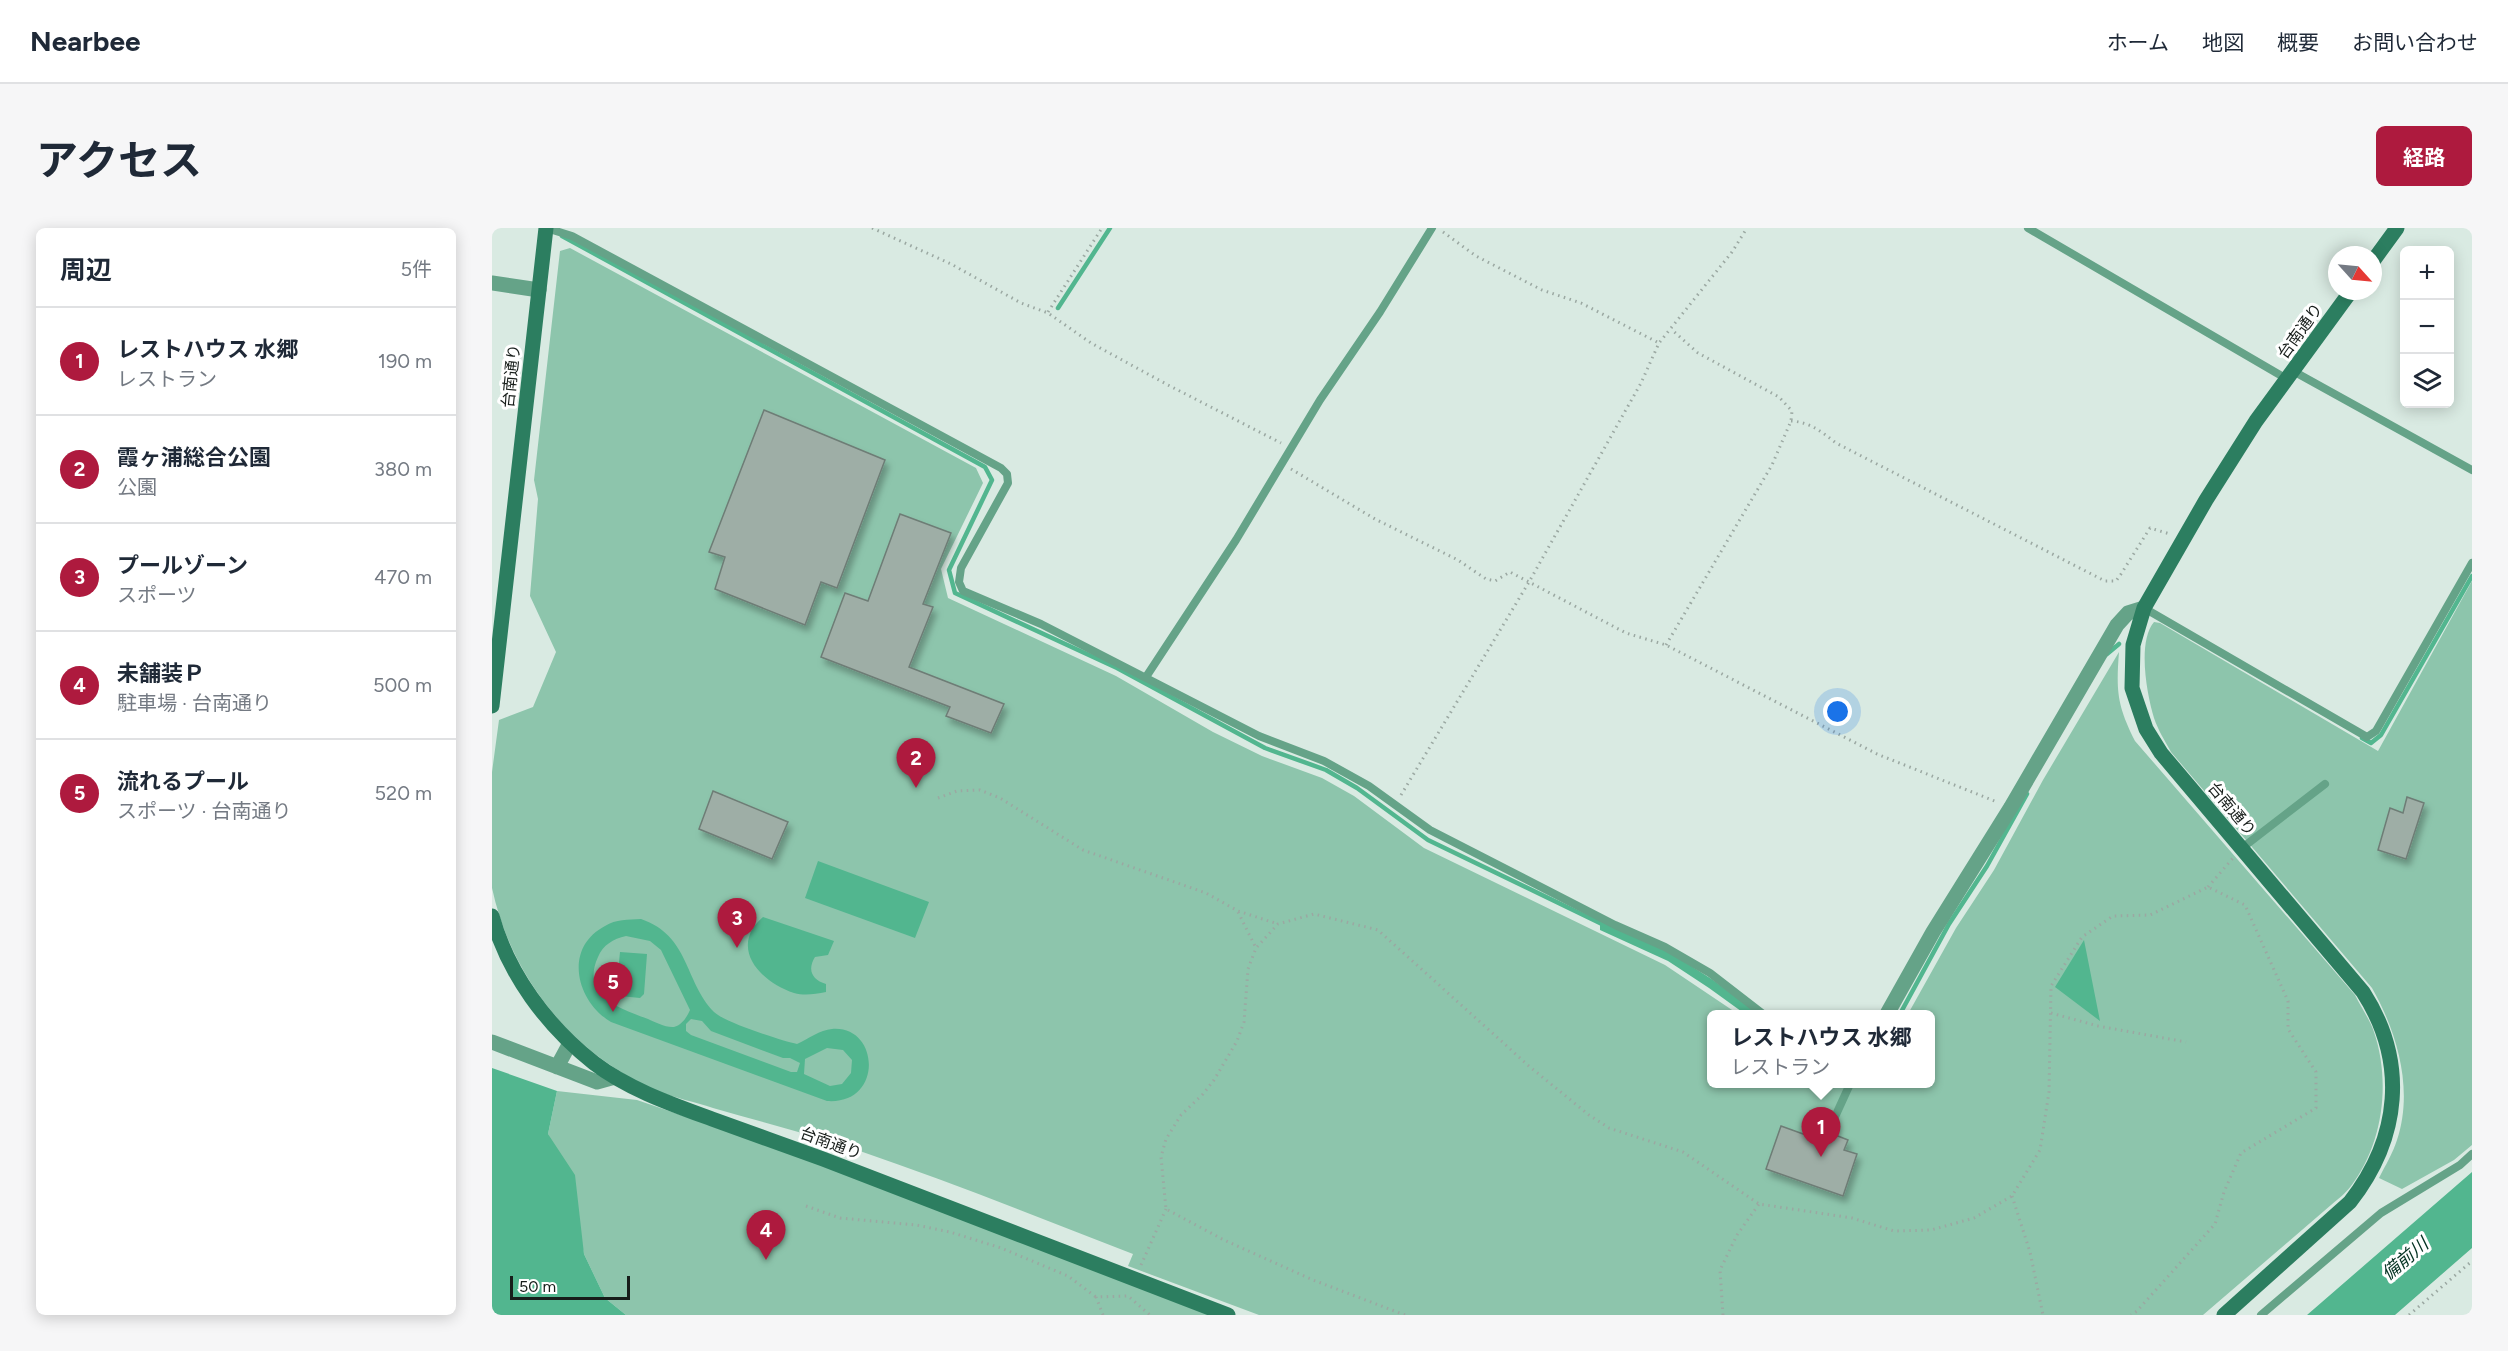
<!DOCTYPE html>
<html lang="ja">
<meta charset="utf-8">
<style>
:root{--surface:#fff;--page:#f6f6f7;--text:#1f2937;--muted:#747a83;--line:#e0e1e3;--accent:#ae1a3e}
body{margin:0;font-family:Figtree,"Noto Sans JP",sans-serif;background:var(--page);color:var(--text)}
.controls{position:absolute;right:18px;top:18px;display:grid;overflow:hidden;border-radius:9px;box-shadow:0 3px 15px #0003}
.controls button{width:54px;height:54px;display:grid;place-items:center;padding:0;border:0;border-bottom:2px solid var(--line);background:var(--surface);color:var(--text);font:30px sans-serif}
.compass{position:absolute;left:1836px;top:18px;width:54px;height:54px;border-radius:50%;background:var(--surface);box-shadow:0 3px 15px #0003;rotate:117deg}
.scale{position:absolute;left:18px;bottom:15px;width:120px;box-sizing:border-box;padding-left:6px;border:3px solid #171d1a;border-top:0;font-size:16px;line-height:21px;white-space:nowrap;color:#171d1a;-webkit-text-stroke:4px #fff;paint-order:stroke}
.you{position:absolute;left:1346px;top:484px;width:21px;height:21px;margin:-15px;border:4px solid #fff;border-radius:50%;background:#1a73e8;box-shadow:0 0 0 9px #1a73e833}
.badge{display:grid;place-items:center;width:39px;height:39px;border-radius:50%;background:var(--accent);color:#fff;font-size:20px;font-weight:700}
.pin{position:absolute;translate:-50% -50px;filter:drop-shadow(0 2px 3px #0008)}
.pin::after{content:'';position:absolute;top:32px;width:21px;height:18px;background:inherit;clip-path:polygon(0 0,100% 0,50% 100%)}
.popup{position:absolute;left:1215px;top:782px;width:228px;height:78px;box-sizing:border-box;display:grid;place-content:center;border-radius:9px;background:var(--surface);filter:drop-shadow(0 2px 4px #0005);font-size:20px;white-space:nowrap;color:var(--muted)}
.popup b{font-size:22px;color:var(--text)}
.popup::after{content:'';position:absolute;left:50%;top:100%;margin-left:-12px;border:12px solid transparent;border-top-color:var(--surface)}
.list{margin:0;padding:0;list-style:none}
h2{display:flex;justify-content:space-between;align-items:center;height:78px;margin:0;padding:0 24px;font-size:26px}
h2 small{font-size:20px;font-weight:400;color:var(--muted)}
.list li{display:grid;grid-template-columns:39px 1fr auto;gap:18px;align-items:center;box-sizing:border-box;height:108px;padding:0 24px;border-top:2px solid var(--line)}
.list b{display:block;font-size:22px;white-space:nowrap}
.list p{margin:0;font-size:20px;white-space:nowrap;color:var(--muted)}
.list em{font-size:20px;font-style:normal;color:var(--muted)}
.icon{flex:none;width:33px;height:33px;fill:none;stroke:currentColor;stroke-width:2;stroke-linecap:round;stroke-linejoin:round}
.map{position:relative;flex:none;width:1980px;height:1087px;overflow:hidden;border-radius:9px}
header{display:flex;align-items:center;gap:36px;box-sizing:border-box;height:84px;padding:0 30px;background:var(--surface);border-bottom:2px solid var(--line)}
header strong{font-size:28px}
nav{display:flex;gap:33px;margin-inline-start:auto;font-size:21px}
.intro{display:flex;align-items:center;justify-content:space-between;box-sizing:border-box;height:144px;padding:0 36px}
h1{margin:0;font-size:42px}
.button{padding:15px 27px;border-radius:9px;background:var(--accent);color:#fff;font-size:21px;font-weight:700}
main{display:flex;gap:36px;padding:0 36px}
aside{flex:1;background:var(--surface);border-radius:9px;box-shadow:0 3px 15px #0003}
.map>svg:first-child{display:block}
.green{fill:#8dc5ac}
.water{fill:#52b68f;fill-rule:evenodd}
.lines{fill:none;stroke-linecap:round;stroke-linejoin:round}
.stream{stroke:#52b68f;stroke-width:4.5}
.building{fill:#9eaea6;stroke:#6e7d76;stroke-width:1.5;filter:url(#shadow)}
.path{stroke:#9ba8a2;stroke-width:3;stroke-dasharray:1.5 4.5;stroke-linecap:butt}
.lane{stroke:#65a388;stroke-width:8}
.street{stroke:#65a388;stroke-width:15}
.secondary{stroke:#2c7e60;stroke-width:15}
.labels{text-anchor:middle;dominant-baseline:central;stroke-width:6;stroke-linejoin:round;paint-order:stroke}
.street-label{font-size:16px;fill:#171d1a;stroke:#fff}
.water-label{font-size:18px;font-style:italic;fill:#043222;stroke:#fff}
</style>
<header>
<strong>Nearbee</strong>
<nav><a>ホーム</a><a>地図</a><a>概要</a><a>お問い合わせ</a></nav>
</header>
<div class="intro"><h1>アクセス</h1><a class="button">経路</a></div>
<main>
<aside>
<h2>周辺<small>5件</small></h2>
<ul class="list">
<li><span class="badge">1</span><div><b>レストハウス 水郷</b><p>レストラン</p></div><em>190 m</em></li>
<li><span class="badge">2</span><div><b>霞ヶ浦総合公園</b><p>公園</p></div><em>380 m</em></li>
<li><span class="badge">3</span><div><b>プールゾーン</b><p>スポーツ</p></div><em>470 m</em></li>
<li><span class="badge">4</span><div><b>未舗装Ｐ</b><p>駐車場 · 台南通り</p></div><em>500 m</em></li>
<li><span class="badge">5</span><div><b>流れるプール</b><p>スポーツ · 台南通り</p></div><em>520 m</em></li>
</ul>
</aside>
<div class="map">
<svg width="1980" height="1087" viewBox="0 0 1980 1087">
<defs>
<filter id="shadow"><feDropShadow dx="3.5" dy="6" stdDeviation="3" flood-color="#0004"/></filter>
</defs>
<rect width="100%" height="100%" fill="#d9eae2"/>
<path class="green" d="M78 20 484 240 491 255 449 341 456 370 624 448 721 504 770 528 830 550 862 568 932 620 1173 737 1246 786H1220V856H1438V786H1416L1464 700 1502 642 1551 552 1627 424C1624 463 1625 477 1643 513L1863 767C1869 779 1878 792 1882 804 1899 854 1891 916 1859 958 1854 965 1846 971 1839 977L1711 1087H767L636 1038 641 1026C549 990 458 954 365 922 318 906 269 894 221 880 203 874 183 870 165 863 80 826 19 749 0 660V544L7 492 41 479 64 424 38 368 46 271 42 252 68 23Z
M1980 353V917L1962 932 1910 961 1887 950C1893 938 1901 925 1905 912 1922 861 1905 804 1880 760L1679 524C1673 513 1666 502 1662 490 1655 467 1645 414 1662 394L1668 395 1886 523Z
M65 863 145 872 332 936 728 1087H134L113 1070 92 1026 88 1007 56 906Z"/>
<path class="water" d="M326 633 437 674 423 710 313 670Z
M271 689 342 713 336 727 323 729C315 742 320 752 334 756V764C323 766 313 768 302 765 268 754 236 719 271 689Z
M149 691C198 708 192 753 222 784 232 794 290 813 305 816 316 811 328 802 340 801 388 797 392 877 335 873L119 794C84 773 71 720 113 698 124 691 136 692 149 691ZM134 708 158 713 169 722 198 782C195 789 190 797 182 799 174 800 163 794 156 791 129 781 88 768 106 729 111 717 121 711 134 708ZM199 791 210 793 219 803 291 830H298L308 835 305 844H299L199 807 194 803V796ZM335 820 351 822 360 832 359 845 350 856 338 858 312 846 313 831Z
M1108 692 1179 725 1221 752 1267 786H1253L1217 760 1176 733 1108 702Z
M1592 712 1608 793 1563 759Z
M128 724 155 726 152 766 148 770 128 768 124 765Z
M0 840 65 863 56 906 83 947 92 1026 113 1070 134 1087H0Z
M1980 944V1020L1903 1087H1815Z"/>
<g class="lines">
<path class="stream" d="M70 8 493 239 500 252 457 342 463 365 625 440 773 520 834 542 865 560 936 612 1112 697
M566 80 618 0
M1615 426 1627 416
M1870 510 1879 515 1889 507 1980 348
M1408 786 1457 696 1495 638 1535 566"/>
</g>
<path class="building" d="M272 182 393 232 345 360 329 354 313 397 223 361 233 329 217 324Z
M408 286 459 305 431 376 441 379 417 439 512 476 499 505 454 488 458 479 329 429 353 365 376 373Z
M221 563 296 594 280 631 207 601Z
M1915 569 1932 575 1914 631 1886 622 1898 580 1911 585Z
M1289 898 1325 911 1328 901 1356 912 1352 922 1365 926 1351 968 1274 941Z"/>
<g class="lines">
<path class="path" d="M380 0 459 36 529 75 556 85 599 115 676 157 789 215
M951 4 984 28 1050 62 1089 75 1167 115
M556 84 610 0
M1299 193C1318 194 1330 204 1344 215L1613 353H1624L1629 346 1658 300 1678 306
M799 241 883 291 966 332 994 351 1003 353 1018 344 1134 405 1174 417 1385 526 1505 574
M1174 417 1280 237 1299 193 1300 183 1287 169 1206 125 1180 102
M909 567 1037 354 1149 155 1167 115 1240 24 1255 0
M446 570 465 563 488 562 508 570 591 622 714 665 746 683 786 696
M1716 659 1741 630
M746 684 764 720
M1559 785 1606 798 1694 814
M1520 968 1538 1024 1551 1087
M314 978 348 990 424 997 458 1004 509 1020 576 1048 604 1069
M649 1037 674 981
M611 1087 604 1069 636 1068 658 1087
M913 1087 821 1052 732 1012 674 981 669 929 674 911 689 887 711 866 722 852 745 813 752 794 756 741 764 720 786 696 822 686 886 702 1038 839 1097 887 1117 900 1191 924 1267 976 1360 990 1402 1003 1439 1002 1482 990 1520 968 1548 922 1557 864 1559 758 1590 709 1621 688 1658 687 1716 659 1753 677 1796 773V801L1824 844V880L1749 925 1732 964 1723 996 1645 1083 1639 1087
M1231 1087 1228 1042 1245 1007 1267 976
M1917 1087 1980 1033"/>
<path class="lane" d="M54 0 80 8 509 240 515 246 516 255 469 340 467 354 471 363 549 396 767 508 832 533 877 558 938 602 1123 697 1173 719 1218 745 1271 786
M1536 0 1795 151
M1801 143 1980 242
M1652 380 1875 509 1884 503 1980 335
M654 449 744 312 828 172 888 84 940 0
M1750 620 1833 556
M1342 891 1358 856
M1769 1087 1889 985 1968 937 1980 926"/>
<path class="street" d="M0 55 47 62
M1395 786 1441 704 1519 579 1625 397 1636 385 1652 380
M0 814 105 854 123 849
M65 839 78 815"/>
<path class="secondary" d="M1881 33 1905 0
M0 478 54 0
M0 688C16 746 55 798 102 835 136 861 179 876 220 891 257 904 294 918 331 931 466 982 601 1036 736 1087
M1732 1087 1858 974C1908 910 1916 834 1871 764L1669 525 1654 501 1640 460 1641 417 1652 380 1714 272 1764 193 1859 63"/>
</g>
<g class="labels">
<g class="street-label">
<text transform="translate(1808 103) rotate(-54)">台南通り</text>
<text transform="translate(19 148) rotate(-84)">台南通り</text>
<text transform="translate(1740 581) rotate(50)">台南通り</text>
<text transform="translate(339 915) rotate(20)">台南通り</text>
</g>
<g class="water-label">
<text transform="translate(1913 1031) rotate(-40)">備前川</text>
</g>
</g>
</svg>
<div class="controls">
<button>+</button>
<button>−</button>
<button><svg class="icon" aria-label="layers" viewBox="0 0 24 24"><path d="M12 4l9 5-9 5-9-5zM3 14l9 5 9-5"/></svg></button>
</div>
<svg class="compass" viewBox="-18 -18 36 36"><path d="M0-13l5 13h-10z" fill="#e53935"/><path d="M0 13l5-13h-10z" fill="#747a83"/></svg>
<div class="scale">50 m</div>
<div class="you"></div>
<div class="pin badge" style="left:1329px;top:929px">1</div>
<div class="popup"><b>レストハウス 水郷</b>レストラン</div>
<div class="pin badge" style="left:424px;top:560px">2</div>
<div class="pin badge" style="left:245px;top:720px">3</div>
<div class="pin badge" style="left:274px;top:1032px">4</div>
<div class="pin badge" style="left:121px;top:784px">5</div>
</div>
</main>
